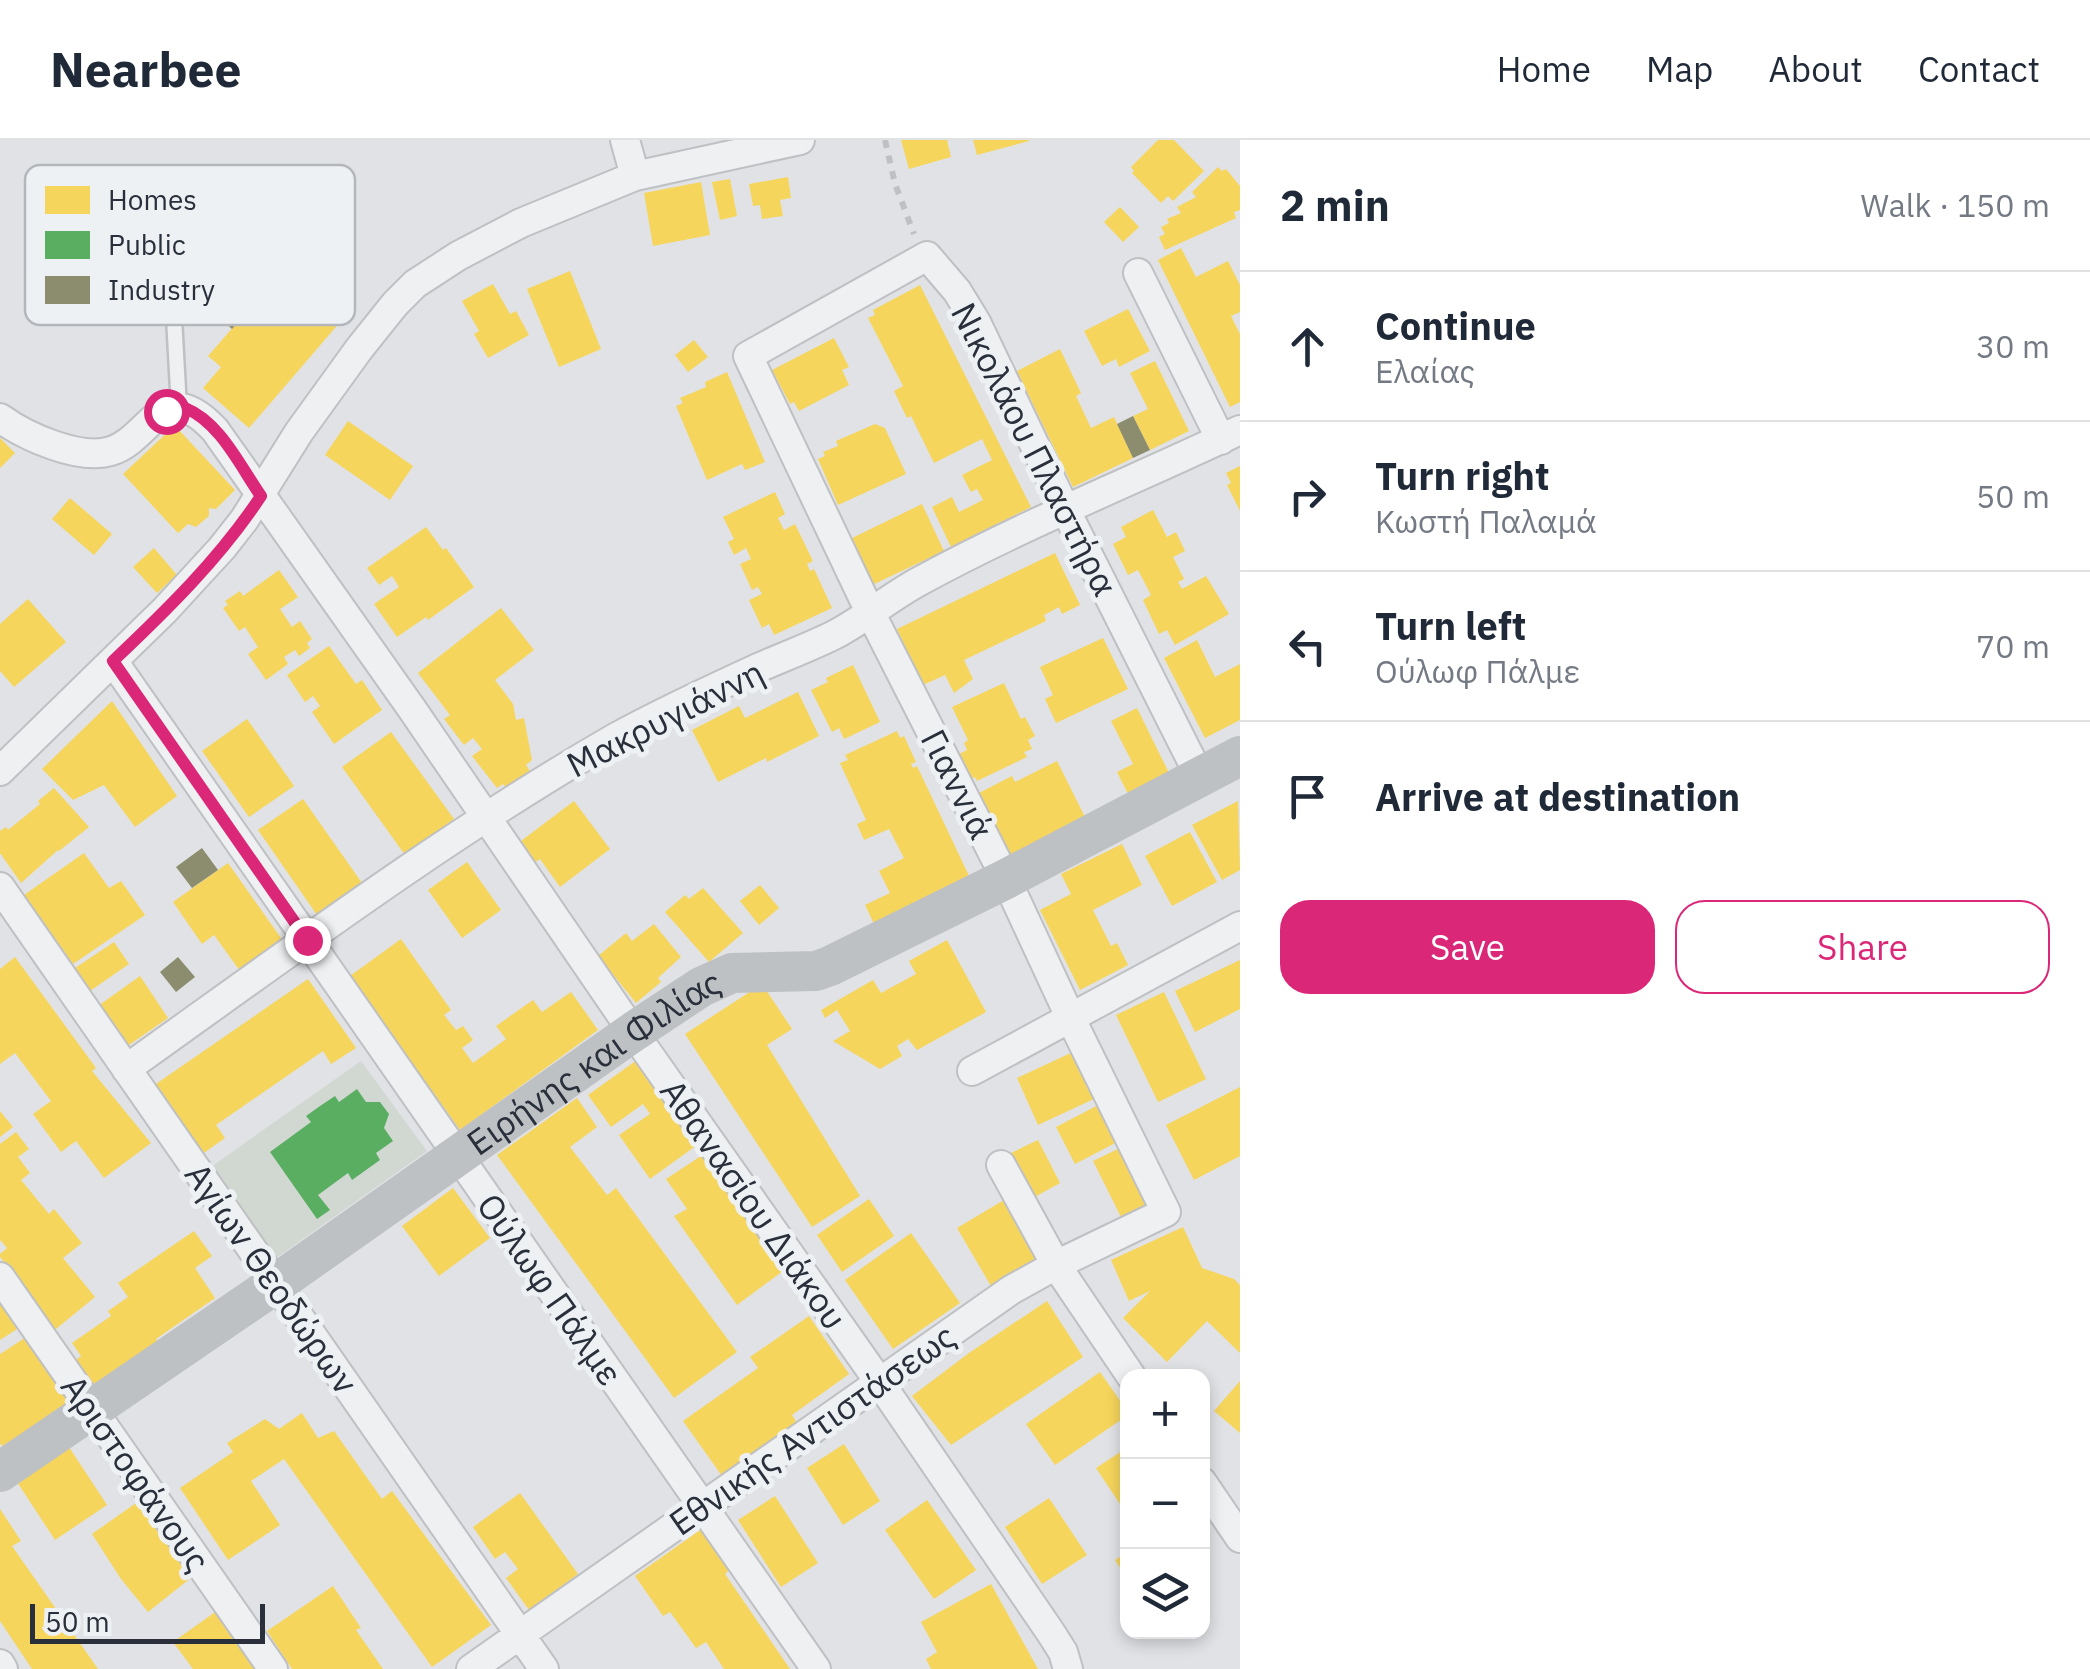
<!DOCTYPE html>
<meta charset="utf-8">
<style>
:root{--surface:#fff;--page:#f2f2f3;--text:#1f2937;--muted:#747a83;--line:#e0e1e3;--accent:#db2777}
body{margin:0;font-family:"IBM Plex Sans",sans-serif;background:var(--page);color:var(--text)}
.controls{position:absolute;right:30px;bottom:30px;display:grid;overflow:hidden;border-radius:20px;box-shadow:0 5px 15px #0003}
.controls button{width:90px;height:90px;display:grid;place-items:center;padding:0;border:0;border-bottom:2px solid var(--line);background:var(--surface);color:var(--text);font:50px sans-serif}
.scale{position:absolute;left:30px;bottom:25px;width:235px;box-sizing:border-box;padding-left:10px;border:5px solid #29303b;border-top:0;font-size:28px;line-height:35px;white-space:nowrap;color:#29303b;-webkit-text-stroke:8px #eef1f4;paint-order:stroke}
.stop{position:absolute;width:30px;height:30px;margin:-22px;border:8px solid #db2777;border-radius:50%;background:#fff}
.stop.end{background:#db2777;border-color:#fff;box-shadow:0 2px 10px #0008}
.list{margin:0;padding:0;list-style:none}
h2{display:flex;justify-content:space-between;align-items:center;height:130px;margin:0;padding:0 40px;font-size:42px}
h2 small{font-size:32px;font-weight:400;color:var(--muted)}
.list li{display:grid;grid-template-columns:65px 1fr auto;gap:30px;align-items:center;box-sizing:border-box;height:150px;padding:0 40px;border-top:2px solid var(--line)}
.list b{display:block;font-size:38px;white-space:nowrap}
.list p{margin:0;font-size:32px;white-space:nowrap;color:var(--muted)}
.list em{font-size:32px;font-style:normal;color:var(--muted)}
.actions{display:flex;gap:20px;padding:30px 40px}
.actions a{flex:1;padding:22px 0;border:2px solid var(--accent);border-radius:30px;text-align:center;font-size:35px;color:var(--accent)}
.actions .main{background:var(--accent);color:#fff}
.icon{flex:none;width:55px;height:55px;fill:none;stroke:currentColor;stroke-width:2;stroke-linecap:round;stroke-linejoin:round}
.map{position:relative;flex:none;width:1240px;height:1529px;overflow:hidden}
header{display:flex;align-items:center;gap:60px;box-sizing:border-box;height:140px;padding:0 50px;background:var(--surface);border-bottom:2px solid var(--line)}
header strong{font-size:48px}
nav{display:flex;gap:55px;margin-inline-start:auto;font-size:35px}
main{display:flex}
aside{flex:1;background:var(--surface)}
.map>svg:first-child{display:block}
.green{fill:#d1d8d1}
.homes{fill:#f6d55c}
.public{fill:#5aae61}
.industry{fill:#8c8c6e}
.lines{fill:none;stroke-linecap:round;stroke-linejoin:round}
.lane-casing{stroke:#bec0c3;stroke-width:19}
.street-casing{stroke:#bec0c3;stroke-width:32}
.path{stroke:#bec0c3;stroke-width:6;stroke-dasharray:8 8;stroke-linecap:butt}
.lane{stroke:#eff0f2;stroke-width:14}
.street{stroke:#eff0f2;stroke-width:28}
.secondary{stroke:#bec1c4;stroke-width:40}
.route{stroke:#db2777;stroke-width:12}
.labels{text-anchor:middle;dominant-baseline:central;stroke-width:10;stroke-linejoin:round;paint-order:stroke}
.street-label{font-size:35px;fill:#29303b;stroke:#eef1f4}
.key{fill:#eef1f4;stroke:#b3b7bc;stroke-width:2.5}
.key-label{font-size:28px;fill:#29303b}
</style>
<header>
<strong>Nearbee</strong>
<nav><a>Home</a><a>Map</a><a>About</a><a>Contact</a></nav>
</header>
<main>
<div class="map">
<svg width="1240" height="1529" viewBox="0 0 1240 1529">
<rect width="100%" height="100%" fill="#e0e2e5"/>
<path class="green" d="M361 921 427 1011 276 1118 211 1027Z"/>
<path class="homes" d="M901 0H947L951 17 909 29Z
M973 0H1029V1L977 15Z
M1158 0H1174L1204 31 1173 61 1168 56 1161 63 1132 33 1134 31 1131 27Z
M1218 27 1222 31 1226 29 1240 46V70L1234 72 1236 78 1165 110 1159 97 1165 94 1161 87 1169 83 1167 79 1181 73 1177 67 1196 57 1192 52Z
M788 37 791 58 780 60 783 76 762 79 760 65 753 66 749 44Z
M730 39 737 76 720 80 712 42Z
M701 42 710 95 653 106 644 53Z
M1120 67 1139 87 1123 102 1104 82Z
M1181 108 1196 137 1228 121 1240 145V172L1231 176 1240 194V262L1230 267 1158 120Z
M298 113 341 181 249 288 203 248 221 227 208 216Z
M570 131 601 209 559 227 527 149Z
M493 144 510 174 516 171 529 195 488 218 474 194 479 191 462 161Z
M920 145 1031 367 951 407 932 367 952 357 959 372 983 360 977 349 971 352 962 335 992 320 982 299 934 323 911 276 907 278 894 251 903 246 868 178 875 175 873 170Z
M1128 169 1150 211 1119 227 1116 219 1102 226 1084 191Z
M834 198 849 227 842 230 849 245 799 271 794 262 790 264 772 230Z
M694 200 708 217 688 232 675 215Z
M1060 209 1081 253 1076 256 1091 288 1114 277 1133 318 1073 347 1017 231Z
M1155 221 1189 291 1150 310 1133 276 1148 269 1130 233Z
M727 232 765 322 745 330 742 324 707 340 676 266 683 263 680 258 706 247 705 242Z
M348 281 413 326 390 360 325 315Z
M875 284 885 288 906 334 838 365 818 319 825 316 823 312 838 306 836 301Z
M172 288H177L235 350 216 369 209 368V376L196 387 188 384 178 393 123 334Z
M0 298 15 313 0 328Z
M1240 326V371L1227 345 1231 343 1226 333Z
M775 352 785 374 778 378 784 390 795 384 813 421 807 424 810 431 814 429 832 468 774 495 769 484 762 488 749 460 762 454 758 447 752 450 740 424 751 419 746 408 734 415 728 402 734 399 723 377Z
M70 358 112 394 94 415 52 379Z
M922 364 944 411 872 445 850 399Z
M1153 370 1167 397 1176 392 1185 411 1173 417 1184 439 1178 442 1182 449 1206 436 1229 474 1175 505 1167 490 1159 494 1143 460 1151 455 1138 430 1128 435 1113 404 1126 397 1121 387Z
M426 387 443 410 446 408 474 447 428 480 426 477 397 497 374 464 399 447 392 436 379 445 367 428Z
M154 408 177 435 157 453 133 427Z
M1055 413 1080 465 1062 474 1059 467 1044 475 1046 481 964 520 973 539 954 553 945 535 923 545 897 489Z
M279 430 298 457 280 469 292 487 300 481 312 499 307 503 310 508 299 516 295 510 284 517 288 524 266 540 248 514 258 507 245 487 239 491 223 468 228 465 225 461 240 451 243 456Z
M28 459 66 502 14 547 0 531V484Z
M501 468 534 510 495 540 513 564 516 580 524 578 532 620 526 625 530 631 507 649 503 644 497 648 472 616 482 609 473 598 464 605 444 579 450 575 418 533Z
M1103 498 1128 549 1056 583 1045 559 1053 555 1040 527Z
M1197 500 1215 537 1240 524V580L1205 598 1164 518Z
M329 506 356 544 362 540 382 570 334 604 312 572 320 566 313 556 305 562 287 535Z
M853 525 880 582 844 599 839 588 832 592 811 550 828 542 826 538Z
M1004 543 1021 579 1025 577 1035 596 1028 600 1032 609 1024 612 1027 617 977 641 975 637 971 639 959 614 967 610 964 603 968 600 952 567Z
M798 552 819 596 767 622 766 618 718 642 692 590 739 566 745 578Z
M112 561 177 656 135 687 104 645 73 660 42 629Z
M1137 568 1171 637 1130 658 1117 632 1133 624 1111 581Z
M247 579 294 646 249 677 202 611Z
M897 591 900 598 904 596 916 622 911 624 913 628 917 626 971 740 875 786 865 765 890 753 879 731 904 718 889 689 864 700 857 684 866 680 840 623 848 620 845 615Z
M391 592 454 679 405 715 342 627Z
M1057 621 1085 677 1010 720 977 654 1012 636 1015 642Z
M54 648 89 687 59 711 58 710 21 743 0 713V691L6 687 8 690 40 664 38 661Z
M303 659 362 743 317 775 258 690Z
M574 661 610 709 560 747 540 719 533 724 517 704Z
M1238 661 1240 730 1222 740 1192 685Z
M1190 692 1217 742 1172 766 1145 716Z
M1122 704 1142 745 1093 770 1111 806 1117 803 1128 825 1080 850 1040 770 1071 754 1061 734Z
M84 713 109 748 121 741 145 775 73 824 24 755Z
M467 722 501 770 462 798 428 750Z
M228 723 283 801 240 831 214 795 202 804 173 762Z
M760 745 779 768 759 785 740 761Z
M703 748 743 793 709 822 665 772 685 755 689 759Z
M654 784 681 817 658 838 661 842 636 863 598 816 626 793 632 801Z
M401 799 451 870 444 875 456 890 463 886 473 900 462 908 473 923 506 899 496 886 533 860 542 872 571 852 598 890 460 990 350 836Z
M947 800 986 872 917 910 908 899 897 906 902 916 880 929 833 901 850 891 837 870 825 878 821 870 873 840 881 853 916 834 909 821Z
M114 802 129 824 90 851 75 828Z
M15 817 96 928 92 931 151 1003 104 1038 76 1001 61 1012 33 974 51 961 15 913 0 924V829Z
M1240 820V869L1195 892 1175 851Z
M140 836 168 878 126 907 98 866Z
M308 839 356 908 331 924 323 911 216 985 225 998 201 1015 153 946Z
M762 844 792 889 767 905 860 1056 812 1087 685 894Z
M1164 852 1206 939 1158 962 1116 875Z
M1075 911 1096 958 1038 985 1017 938Z
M637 920 697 1005 650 1039 619 995 650 974 643 964 611 987 588 955Z
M1240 947V1016L1194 1040 1166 985Z
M577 958 597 987 570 1007 607 1055 616 1048 737 1212 674 1258 497 1015Z
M1104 962 1123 999 1075 1024 1056 987Z
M0 971 13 987 0 997Z
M16 992 29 1009 18 1017 30 1033 21 1040 49 1074 54 1069 82 1103 63 1118 95 1157 51 1193 19 1154 26 1148 0 1117V1114L7 1108 0 1100V1004Z
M1038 1000 1060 1043 1033 1058 1011 1013Z
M1126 1005 1155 1062 1122 1079 1093 1021Z
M704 1014 783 1131 737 1165 674 1076 687 1069 666 1039Z
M453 1048 490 1098 439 1136 402 1086Z
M1009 1057 1043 1116 991 1146 957 1088Z
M869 1059 894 1096 842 1132 817 1095Z
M1183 1087 1202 1128 1234 1139 1240 1145V1213L1207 1181 1167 1222 1123 1178 1150 1151 1129 1161 1111 1120Z
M194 1091 212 1116 195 1128 215 1158 156 1199 160 1204 98 1244 92 1243 75 1221 81 1216 72 1203 111 1176 108 1171 128 1157 118 1143Z
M911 1093 960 1163 893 1209 845 1140Z
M1047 1161 1083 1217 951 1305 912 1256 969 1213Z
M0 1164 17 1189 0 1200Z
M809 1176 849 1234 792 1275 797 1283 722 1336 683 1281 758 1228 750 1217Z
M31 1194 73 1262 2 1306 0 1303V1214Z
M1100 1232 1128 1272V1275L1055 1325 1026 1284Z
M1240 1241V1293L1214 1271Z
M302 1273 318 1298 334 1291 382 1359 392 1351 491 1485 432 1527 284 1319 251 1341 280 1385 228 1420 180 1348 233 1312 227 1303 265 1279 279 1289Z
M844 1304 880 1361 843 1385 807 1328Z
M69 1307 107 1365 55 1400 17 1342Z
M1128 1307V1376L1096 1328Z
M520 1353 578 1434 529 1470 506 1438 518 1429 505 1412 495 1419 473 1387Z
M775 1356 818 1423 781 1447 738 1380Z
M1049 1358 1087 1415 1042 1444 1005 1387Z
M927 1360 976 1430 934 1459 885 1390Z
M136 1363 192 1437 148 1472 121 1439 92 1394Z
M0 1369 21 1401 12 1406 98 1529H32L0 1481Z
M703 1388 731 1428 725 1434 790 1529H724L706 1502 696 1508 670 1472 663 1476 635 1436Z
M1128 1412V1440L1115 1420Z
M991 1444 1038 1529H931L926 1519 937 1512 921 1482Z
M333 1446 361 1488 356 1490 383 1529H292L267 1491Z
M218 1470 260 1529H193L173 1502Z"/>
<path class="public" d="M357 949 366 962H380L389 974 384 988 393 1001 376 1013 380 1020 352 1040 348 1033 318 1055 330 1070 317 1079 270 1012 311 982 306 976 320 966 335 956 339 962Z"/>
<path class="industry" d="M256 76 298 113 232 189 190 151Z
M1133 276 1150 310 1133 318 1117 284Z
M202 708 218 730 192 748 176 727Z
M178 817 195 837 176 852 160 832Z"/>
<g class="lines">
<defs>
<path id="lane" d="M167 51 179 268"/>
<path id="street" d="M625 0 635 36
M1138 133 1221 300
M0 278C25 296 79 321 111 311 152 298 163 234 215 290L412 569 633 892 880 1243 1051 1493 1063 1512 1068 1529
M113 521 816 1529
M0 631 165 470 222 408 244 380 299 292 359 209 395 164 415 144 458 116 521 83 635 36 800 0
M0 747 544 1529
M126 929C286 815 445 696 615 598 662 572 710 550 758 528 783 517 810 507 834 495 863 480 889 458 918 442 1022 385 1133 341 1240 290
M972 931 1240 786
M1001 1025 1056 1125 1131 1236
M0 1137 273 1529
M1202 1342 1240 1398
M0 1524 3 1529
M471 1529 1011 1150 1056 1125 1166 1072 1071 879 1006 739 870 472 748 216 927 116 957 151 976 182 1065 369 1200 637"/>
</defs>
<use href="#lane" class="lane-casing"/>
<use href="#street" class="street-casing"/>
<path class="path" d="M885 0 895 44 914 94"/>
<use href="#lane" class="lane"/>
<use href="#street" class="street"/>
<path class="secondary" id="s1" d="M0 1332 277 1143 633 892 701 847 732 833 816 831 830 826 1006 739 1240 616"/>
</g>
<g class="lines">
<path class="route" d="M166 271 185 268C220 282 240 326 261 356 220 418 167 470 113 521L307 800"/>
</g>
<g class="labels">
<g class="street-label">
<text transform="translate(1035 309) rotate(63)">Νικολάου Πλαστήρα</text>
<text transform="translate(665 578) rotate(-27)">Μακρυγιάννη</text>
<text transform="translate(958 644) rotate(63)">Γιαννιά</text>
<text stroke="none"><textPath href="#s1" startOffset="722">Ειρήνης και Φιλίας</textPath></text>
<text transform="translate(754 1064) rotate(55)">Αθανασίου Διάκου</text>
<text transform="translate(272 1138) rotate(55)">Αγίων Θεοδώρων</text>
<text transform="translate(550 1149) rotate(55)">Ούλωφ Πάλμε</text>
<text transform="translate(812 1289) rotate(-35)">Εθνικής Αντιστάσεως</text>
<text transform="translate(136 1333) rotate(55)">Αριστοφάνους</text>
</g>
</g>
<rect x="25" y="25" width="330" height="160" rx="15" class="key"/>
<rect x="45" y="46" width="45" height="28" fill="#f6d55c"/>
<rect x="45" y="91" width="45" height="28" fill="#5aae61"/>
<rect x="45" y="136" width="45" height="28" fill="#8c8c6e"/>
<g class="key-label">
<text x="108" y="70">Homes</text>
<text x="108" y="115">Public</text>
<text x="108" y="160">Industry</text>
</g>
</svg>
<div class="controls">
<button>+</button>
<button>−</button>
<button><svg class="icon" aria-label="layers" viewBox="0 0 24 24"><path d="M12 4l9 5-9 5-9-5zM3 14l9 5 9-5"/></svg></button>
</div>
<div class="scale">50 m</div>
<div class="stop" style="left:166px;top:271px"></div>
<div class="stop end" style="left:307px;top:800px"></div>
</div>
<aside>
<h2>2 min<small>Walk · 150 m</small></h2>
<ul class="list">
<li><svg class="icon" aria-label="ahead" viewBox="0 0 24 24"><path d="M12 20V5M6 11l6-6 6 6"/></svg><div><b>Continue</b><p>Ελαίας</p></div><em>30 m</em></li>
<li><svg class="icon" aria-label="right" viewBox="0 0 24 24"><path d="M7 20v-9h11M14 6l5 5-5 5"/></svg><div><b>Turn right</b><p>Κωστή Παλαμά</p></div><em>50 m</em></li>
<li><svg class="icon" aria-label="left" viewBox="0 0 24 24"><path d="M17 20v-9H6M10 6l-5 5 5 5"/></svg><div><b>Turn left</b><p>Ούλωφ Πάλμε</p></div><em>70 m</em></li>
<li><svg class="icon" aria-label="arrive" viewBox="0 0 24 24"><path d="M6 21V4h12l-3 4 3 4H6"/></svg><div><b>Arrive at destination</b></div></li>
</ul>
<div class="actions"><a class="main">Save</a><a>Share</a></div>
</aside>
</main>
